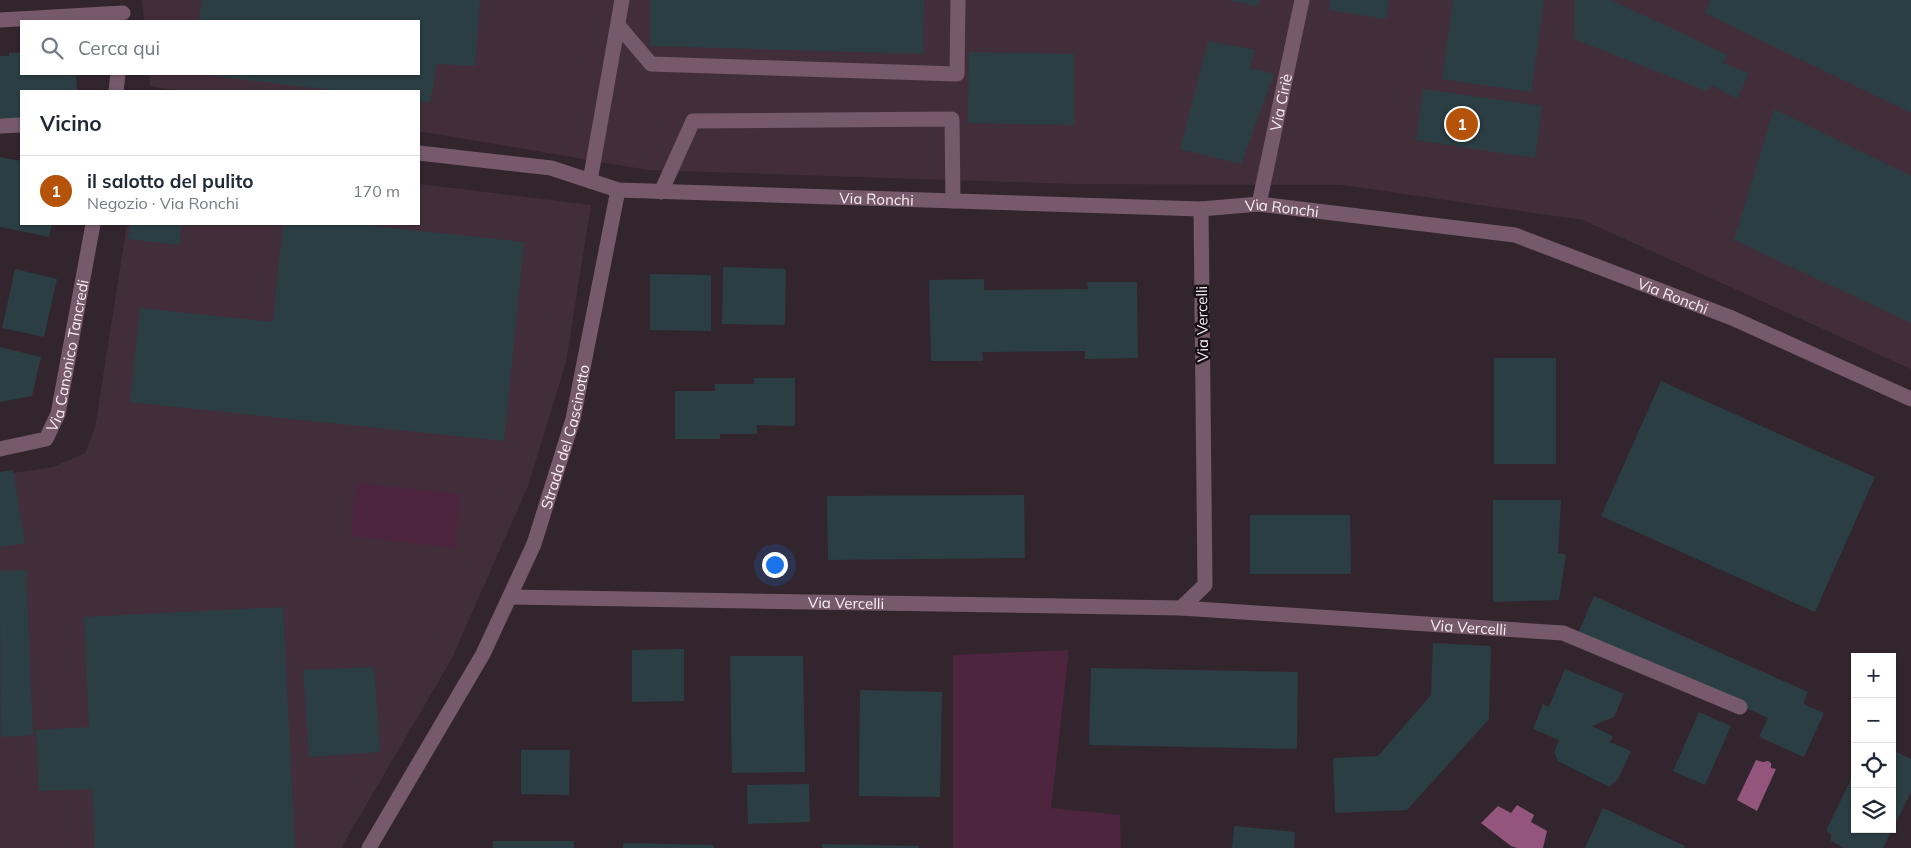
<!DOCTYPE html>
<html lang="it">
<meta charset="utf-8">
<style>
:root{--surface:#fff;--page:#f2f2f3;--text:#1f2937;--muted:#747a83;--line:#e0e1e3;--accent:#b45309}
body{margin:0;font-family:Mulish,sans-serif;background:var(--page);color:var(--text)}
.controls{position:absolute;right:15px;bottom:15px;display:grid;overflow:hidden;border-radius:0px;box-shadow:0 1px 4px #0004}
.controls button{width:45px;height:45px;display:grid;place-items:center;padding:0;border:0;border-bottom:1px solid var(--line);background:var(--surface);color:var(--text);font:25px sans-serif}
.you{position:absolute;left:774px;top:564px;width:18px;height:18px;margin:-12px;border:4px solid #fff;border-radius:50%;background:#1a73e8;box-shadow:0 0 0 8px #1a73e833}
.badge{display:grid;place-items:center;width:32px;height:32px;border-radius:50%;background:var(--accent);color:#fff;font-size:16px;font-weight:700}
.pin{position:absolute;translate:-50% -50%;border:2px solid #fff;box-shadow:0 1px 5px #0006}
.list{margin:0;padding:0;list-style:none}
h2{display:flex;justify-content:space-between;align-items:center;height:65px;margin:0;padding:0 20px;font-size:21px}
h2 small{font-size:16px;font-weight:400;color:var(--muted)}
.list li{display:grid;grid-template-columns:32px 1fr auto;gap:15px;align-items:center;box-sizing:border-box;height:70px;padding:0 20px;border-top:1px solid var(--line)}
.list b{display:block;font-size:19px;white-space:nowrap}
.list p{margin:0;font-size:16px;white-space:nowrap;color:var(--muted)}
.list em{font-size:16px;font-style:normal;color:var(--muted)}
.icon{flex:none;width:28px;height:28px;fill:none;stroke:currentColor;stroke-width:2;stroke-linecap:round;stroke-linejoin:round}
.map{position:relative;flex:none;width:1911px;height:848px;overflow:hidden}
.search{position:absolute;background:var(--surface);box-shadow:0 1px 4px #0004;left:20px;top:20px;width:400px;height:55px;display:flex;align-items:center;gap:12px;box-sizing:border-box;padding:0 18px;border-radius:0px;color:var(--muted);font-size:19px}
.panel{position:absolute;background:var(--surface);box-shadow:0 1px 4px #0004;left:20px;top:90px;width:400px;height:135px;border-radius:0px}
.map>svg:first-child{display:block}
.built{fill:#422e3b}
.green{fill:#4d253f}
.water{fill:#94557d}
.building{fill:#2b3e44}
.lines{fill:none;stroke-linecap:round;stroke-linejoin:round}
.minor{stroke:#765a6b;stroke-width:15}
.labels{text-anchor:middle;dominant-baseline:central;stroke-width:5;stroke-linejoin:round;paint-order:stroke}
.street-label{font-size:15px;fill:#f9eff4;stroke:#171014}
</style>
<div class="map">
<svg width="1911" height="848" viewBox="0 0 1911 848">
<rect width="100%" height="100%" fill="#33252e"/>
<path class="built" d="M142 0H1911V369L1583 220 1343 185 1073 184 648 170 419 131V91H180L150 86 149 74H419V21H144Z
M419 184 591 205 566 362 528 486 451 660 341 848H0V475L53 467 85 453 95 428 127 224H419Z"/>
<path class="green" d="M357 483 460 494 455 548 351 536Z
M1069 650 1051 808 1120 815 1121 848H953V655Z"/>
<path class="water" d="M1756 760 1763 762 1768 761 1771 763V768L1776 769 1757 811 1737 800Z
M1517 805 1534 815 1531 822 1547 831 1543 848H1517L1511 846 1481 823 1498 806 1511 813Z"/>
<path class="building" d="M202 0H480L475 66 437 64 430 103 419 101V91H338L207 75 419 74V21H199Z
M650 0H924L923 54 650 46Z
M1227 0H1259L1257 6Z
M1330 0H1389L1386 19 1329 10Z
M1453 0H1544L1531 92 1442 79Z
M1575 0H1611L1728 55 1723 63 1749 73 1737 99 1712 85 1706 91 1574 39Z
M1711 0H1911V113L1705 13Z
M1208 41 1255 50 1250 68 1274 74 1241 164 1180 149Z
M969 52 1074 54V125L968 123Z
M9 53H21V74H76L77 91H21V123H12V118H0V56H9Z
M1423 89 1542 106 1535 158 1416 140Z
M1774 109 1911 176V323L1734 240Z
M0 157 21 161V224H52L49 237 0 227Z
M131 224H182L179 245 128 239Z
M283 224H355L524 242 504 441 130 402 140 308 273 322Z
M723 267 786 269 785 325 722 324Z
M15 269 57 279 44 337 2 328Z
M650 274 711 275V331L650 330Z
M984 279V290L1088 289 1087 282H1137L1138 358 1085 359V351L982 352 983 361H931L929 280Z
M0 347 41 357 32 396 0 402Z
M1494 358H1556V464H1494Z
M754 378H795V426L757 425V434H720V439H675V391H715L714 384H754Z
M1661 381 1875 477 1815 612 1601 516Z
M13 470 25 543 0 547V472Z
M1024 495 1025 558 828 560 827 496Z
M1493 500H1561L1558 553 1566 555 1559 600 1493 602Z
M1250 515H1350L1351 574H1250Z
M26 570 33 735 1 737 0 571Z
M1594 596 1808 692 1803 704 1824 713 1804 757 1759 737 1768 718 1578 633Z
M283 607 295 848H95L92 789 39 791 36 730 89 727 84 617Z
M1433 643 1491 646 1489 719 1407 810 1335 813 1333 758 1378 756 1431 695Z
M684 649V701L632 702V650Z
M730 656H803L805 772 732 773Z
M374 667 380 752 309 757 303 670Z
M1091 668 1298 672 1297 749 1089 745Z
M1565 669 1624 694 1614 717 1592 726 1613 736 1610 742 1631 751 1618 779 1609 787 1558 761 1554 752 1559 740 1533 729 1543 704 1549 707Z
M860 690 942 692 940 797 859 796Z
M1699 712 1731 726 1705 785 1673 771Z
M521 750H570L569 795 521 794Z
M1892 750 1911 759V792L1883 848H1844L1831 841V834L1826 831 1855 771V829H1892Z
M809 784 810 822 748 824 747 785Z
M1603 808 1685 846 1684 848H1585Z
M1234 826 1295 832 1294 848H1232Z
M493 841H574V848H493Z
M623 843 714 845V848H623Z
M822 844 919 846V848H822Z"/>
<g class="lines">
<g class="minor">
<path d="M0 20 123 13"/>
<path d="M618 25 651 64 957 74 958 0"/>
<path d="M116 91 118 74"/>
<path d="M0 126 21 125"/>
<path id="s1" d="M419 153 551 168 618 190 1201 209 1259 204 1515 235 1732 318 1911 399"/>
<path d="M590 181 622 0"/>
<path d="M661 192 693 121 952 119 953 201"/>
<path id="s2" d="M1259 204 1302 0"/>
<path id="s3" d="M0 449 46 439 58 414 93 224"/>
<path id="s4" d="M510 597 1181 608 1205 585 1201 209"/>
<path id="s5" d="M1181 608 1563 633 1740 707"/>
<path id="s6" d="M369 848 483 654 534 544 573 419 618 190"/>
</g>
</g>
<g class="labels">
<g class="street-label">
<text stroke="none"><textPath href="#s2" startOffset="104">Via Ciriè</textPath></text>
<text stroke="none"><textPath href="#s1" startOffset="462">Via Ronchi</textPath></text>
<text stroke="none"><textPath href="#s1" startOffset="868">Via Ronchi</textPath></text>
<text stroke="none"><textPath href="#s1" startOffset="1272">Via Ronchi</textPath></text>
<text transform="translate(1202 324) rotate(-91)">Via Vercelli</text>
<text stroke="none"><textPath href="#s3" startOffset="134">Via Canonico Tancredi</textPath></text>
<text stroke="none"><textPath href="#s6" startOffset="458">Strada del Cascinotto</textPath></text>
<text stroke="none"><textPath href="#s4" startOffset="336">Via Vercelli</textPath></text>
<text stroke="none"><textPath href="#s5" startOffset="288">Via Vercelli</textPath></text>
</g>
</g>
</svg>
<div class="controls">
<button>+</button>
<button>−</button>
<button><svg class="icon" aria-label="locate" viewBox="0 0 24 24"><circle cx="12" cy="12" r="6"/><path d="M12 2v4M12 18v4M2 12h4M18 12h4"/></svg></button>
<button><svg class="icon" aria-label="layers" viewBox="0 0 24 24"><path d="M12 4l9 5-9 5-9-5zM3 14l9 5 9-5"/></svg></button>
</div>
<div class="you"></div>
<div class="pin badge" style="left:1462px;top:124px">1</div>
<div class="search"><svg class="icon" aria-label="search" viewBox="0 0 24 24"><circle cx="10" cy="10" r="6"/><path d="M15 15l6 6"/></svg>Cerca qui</div>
<section class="panel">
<h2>Vicino<small></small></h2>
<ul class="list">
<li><span class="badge">1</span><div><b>il salotto del pulito</b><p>Negozio · Via Ronchi</p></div><em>170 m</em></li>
</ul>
</section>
</div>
